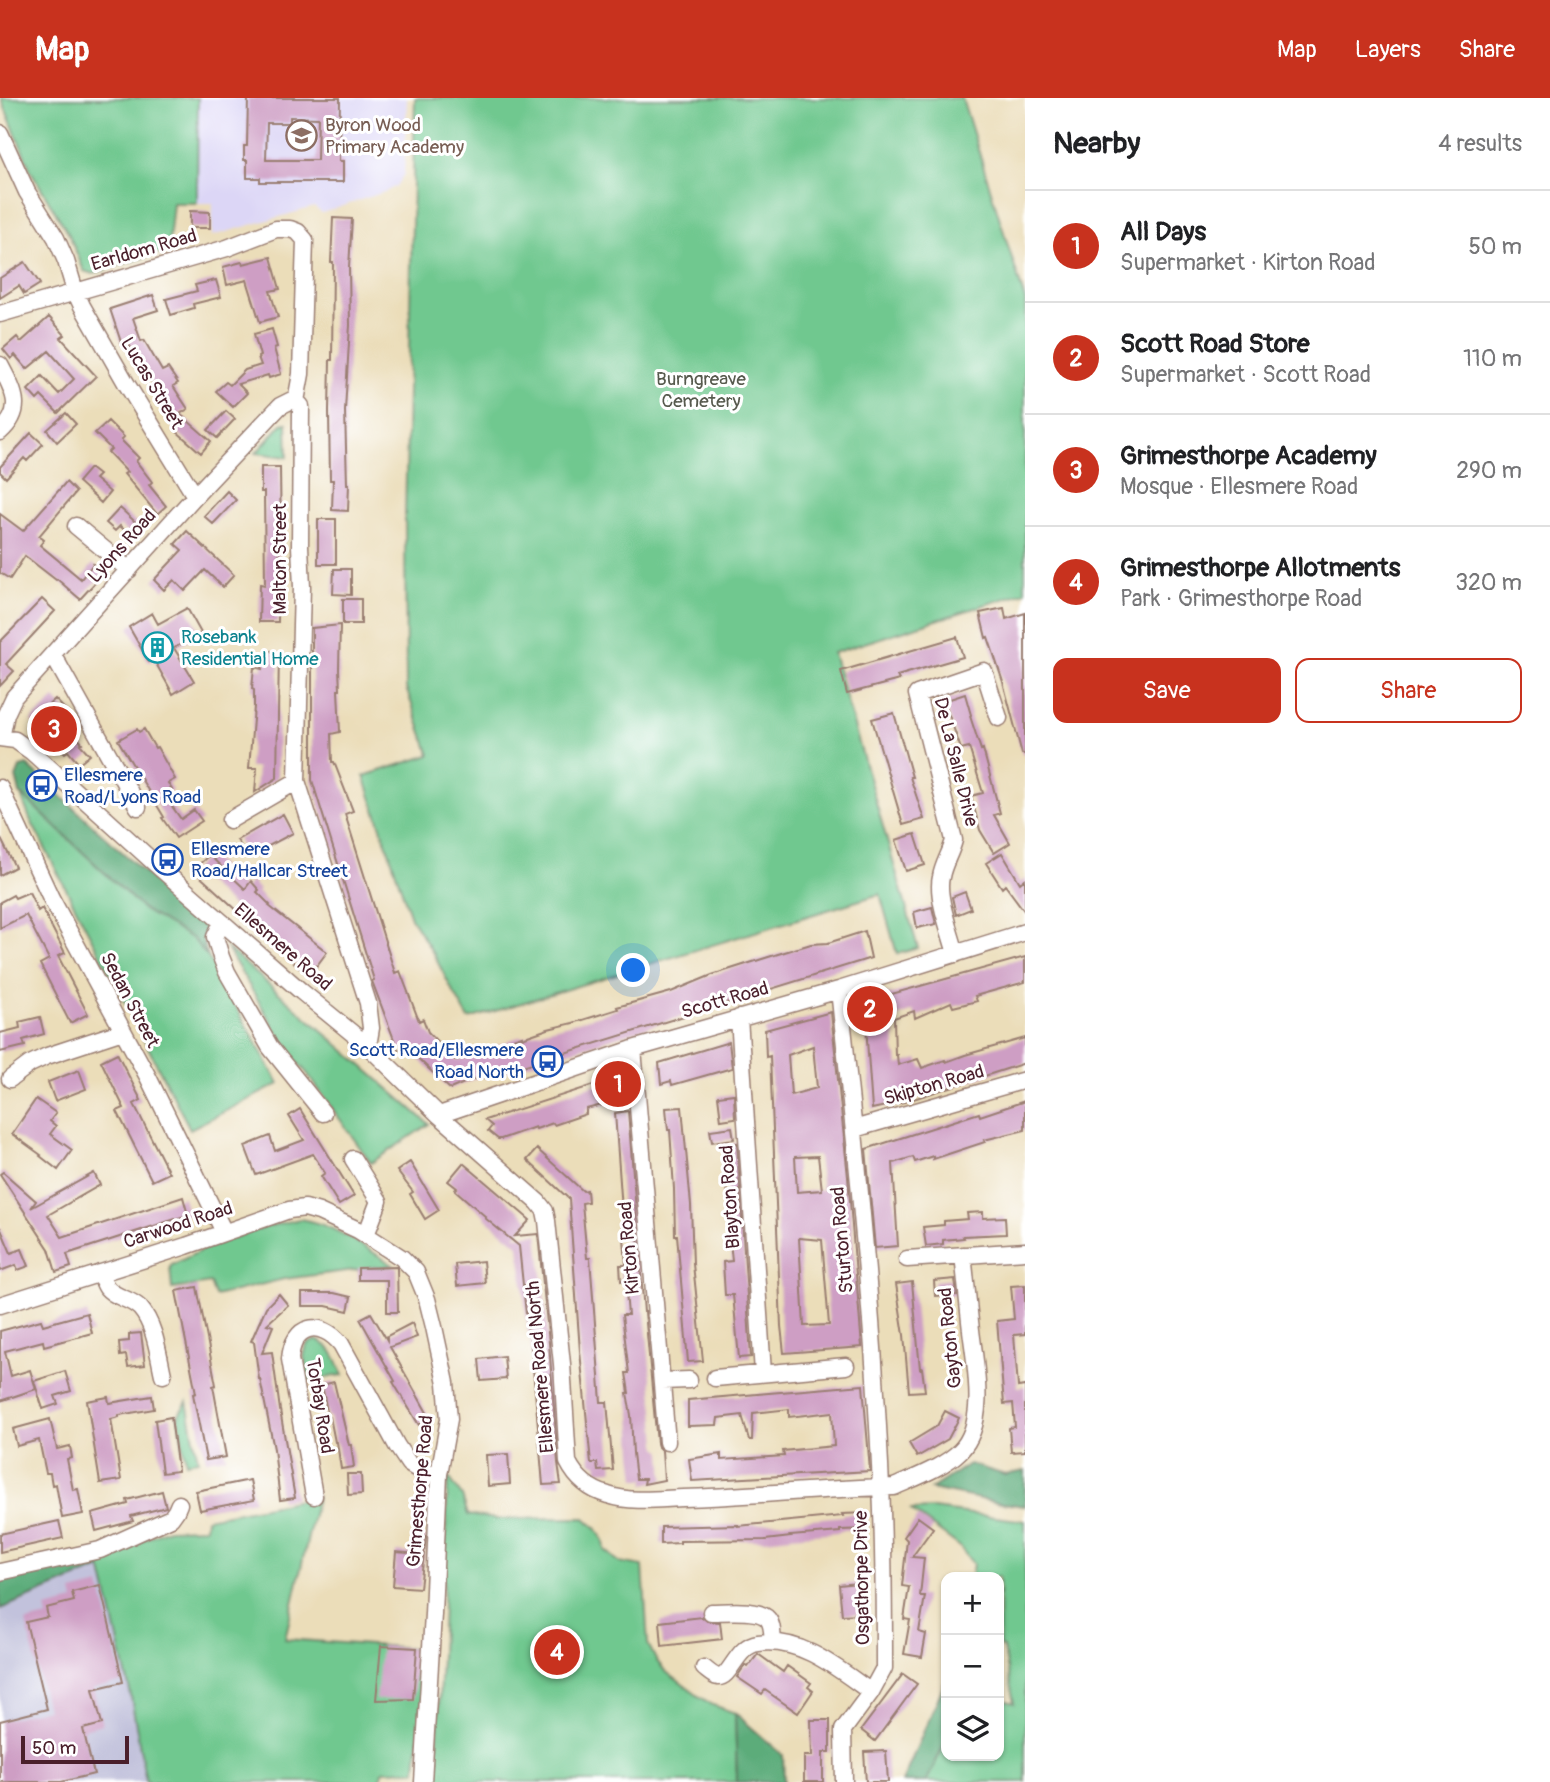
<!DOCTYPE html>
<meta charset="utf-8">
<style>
:root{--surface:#fff;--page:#f6f6f6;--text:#202124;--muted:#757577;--line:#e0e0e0;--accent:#c8321e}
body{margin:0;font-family:Pangolin,sans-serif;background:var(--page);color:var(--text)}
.controls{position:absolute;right:21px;bottom:21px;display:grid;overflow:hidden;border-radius:14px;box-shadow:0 2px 5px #0004}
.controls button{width:63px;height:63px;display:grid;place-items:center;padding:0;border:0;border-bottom:2px solid var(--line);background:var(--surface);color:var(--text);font:35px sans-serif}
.scale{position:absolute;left:21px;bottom:18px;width:108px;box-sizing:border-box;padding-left:7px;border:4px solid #4a1f2b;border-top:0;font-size:19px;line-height:24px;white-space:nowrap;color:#4a1f2b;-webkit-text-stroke:5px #fff;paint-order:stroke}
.you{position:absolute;left:634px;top:873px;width:24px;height:24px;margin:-18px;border:5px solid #fff;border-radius:50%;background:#1a73e8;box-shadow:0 0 0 10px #1a73e833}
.badge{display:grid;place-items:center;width:46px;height:46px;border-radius:50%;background:var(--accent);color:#fff;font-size:23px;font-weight:700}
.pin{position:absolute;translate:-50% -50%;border:4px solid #fff;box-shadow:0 2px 7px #0006}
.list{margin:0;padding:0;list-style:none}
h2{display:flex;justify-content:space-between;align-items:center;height:91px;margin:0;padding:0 28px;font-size:30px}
h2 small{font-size:23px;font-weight:400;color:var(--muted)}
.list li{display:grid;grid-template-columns:46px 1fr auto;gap:21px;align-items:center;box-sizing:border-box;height:112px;padding:0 28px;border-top:2px solid var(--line)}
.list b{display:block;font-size:26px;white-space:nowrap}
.list p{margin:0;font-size:23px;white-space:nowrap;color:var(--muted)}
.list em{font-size:23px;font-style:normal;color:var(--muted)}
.actions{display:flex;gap:14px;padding:21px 28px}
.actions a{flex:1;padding:16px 0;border:2px solid var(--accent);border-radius:14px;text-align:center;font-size:24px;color:var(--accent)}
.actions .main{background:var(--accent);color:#fff}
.icon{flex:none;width:38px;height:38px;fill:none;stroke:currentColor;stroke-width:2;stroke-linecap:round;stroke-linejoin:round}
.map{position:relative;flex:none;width:1025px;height:1684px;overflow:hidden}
header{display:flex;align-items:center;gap:42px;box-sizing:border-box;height:98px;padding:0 35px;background:var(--accent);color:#fff}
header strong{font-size:33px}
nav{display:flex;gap:38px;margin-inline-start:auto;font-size:24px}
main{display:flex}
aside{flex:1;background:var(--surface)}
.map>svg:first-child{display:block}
.built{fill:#dcd6f6}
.industrial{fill:#c2c2dc}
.green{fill:#6fc88f;stroke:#5c745d;stroke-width:2}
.forest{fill:#5bac7a;stroke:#526652;stroke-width:2}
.building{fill:#ce9ec4;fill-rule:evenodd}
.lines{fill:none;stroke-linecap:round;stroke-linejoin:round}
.minor-casing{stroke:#9a7e72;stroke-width:19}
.minor{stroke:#fff;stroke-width:16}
.labels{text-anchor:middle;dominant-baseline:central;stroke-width:6;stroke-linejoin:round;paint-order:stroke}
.education-label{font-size:19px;fill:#785e54;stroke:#fff;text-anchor:start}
.street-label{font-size:19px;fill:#4a1f2b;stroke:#fff}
.park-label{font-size:19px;fill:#575a4e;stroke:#fff}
.culture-label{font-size:19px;fill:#0d838f;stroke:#fff;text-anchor:start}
.transit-label{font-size:19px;fill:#164399;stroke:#fff;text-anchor:start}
</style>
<header>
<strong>Map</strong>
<nav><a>Map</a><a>Layers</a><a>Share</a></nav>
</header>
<main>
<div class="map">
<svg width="1025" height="1684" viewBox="0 0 1025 1684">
<rect width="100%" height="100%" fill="#fff"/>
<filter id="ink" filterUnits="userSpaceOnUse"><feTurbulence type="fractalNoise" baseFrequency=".0143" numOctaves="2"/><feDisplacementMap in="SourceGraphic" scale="14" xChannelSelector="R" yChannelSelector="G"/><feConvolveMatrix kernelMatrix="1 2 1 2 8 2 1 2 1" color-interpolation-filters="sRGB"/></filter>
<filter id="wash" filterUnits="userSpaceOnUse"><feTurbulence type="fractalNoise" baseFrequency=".00686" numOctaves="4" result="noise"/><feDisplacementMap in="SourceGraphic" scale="28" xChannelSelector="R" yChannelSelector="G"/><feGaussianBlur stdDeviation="1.57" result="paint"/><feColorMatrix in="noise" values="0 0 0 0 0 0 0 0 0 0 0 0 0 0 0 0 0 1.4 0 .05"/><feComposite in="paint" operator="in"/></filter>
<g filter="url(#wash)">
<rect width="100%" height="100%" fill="#ebddb9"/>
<path class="built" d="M198 0H407L404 76 396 88 387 93 322 115 314 109 212 138 213 105H197Z"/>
<path class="industrial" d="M101 1470 130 1593 146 1684H0V1511Z"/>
<path class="green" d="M1 0H198L197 105H173L168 152 93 176 84 173 69 137 31 73Z
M415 0H962L1025 202V494L833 555 918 850 897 856 880 796 469 921 450 888 433 855 411 820 364 678 430 657 406 590 405 420Z
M287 325 288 359 256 355 282 326Z
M20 695 144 812 193 841 208 859 279 986 190 1031 30 721Z
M226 849 429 1026 371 1065 307 975 291 957Z
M300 1121C334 1126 364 1149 393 1167L284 1181 215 1198 210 1185 172 1191 170 1168C209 1147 256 1130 300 1121Z
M316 1242C333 1248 337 1262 343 1277L308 1282 304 1258 307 1246Z
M187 1304 198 1362 186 1364 178 1318Z
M448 1378 462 1398 468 1417 496 1421 585 1420 596 1430 604 1443 605 1452 619 1464 643 1468 648 1546 656 1562 665 1573 697 1597 713 1607 735 1615 737 1684H436Z
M317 1399 285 1541 426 1551 416 1672 383 1673 380 1684H146L130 1593 99 1460 168 1431 205 1430 206 1420Z
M933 1411 1025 1423V1684H926L946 1643V1658H999V1601L1014 1605 1003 1549 999 1548V1479H971L973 1466 959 1448 911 1412Z"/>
<path class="forest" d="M27 667 205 830 202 840 208 859 193 841 144 812 20 695 16 679 20 669Z
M969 1366 1005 1377 1025 1373V1408L995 1404 931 1391Z
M99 1460 101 1470 0 1511V1482Z
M945 1584 946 1643 926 1684H902Z
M735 1615 783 1657 784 1684H737Z"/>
<g id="blocks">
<path class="building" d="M248 0H340L339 63H343V84H260V80H247V62H244V48H247ZM290 19 318 20 317 62H266L267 25H290Z
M190 113 210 114V130H190Z
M333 120 352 121 349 169 350 227 345 313 347 386H349L348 413 332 412 333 382H330L329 313 330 262H332L333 164H331Z
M271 159 280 191 270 193 278 219 260 224 247 182 227 187 223 169 242 164 243 166Z
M25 164 40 186 24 196 19 188 0 200V180Z
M216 182 221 199 193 206 194 210 171 217 166 201 197 193 195 187Z
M153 197 158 212 133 220 141 243 144 242 162 273 168 270 178 285 173 288 188 311 180 316 211 343 201 355 175 332 177 331 157 300 159 298 161 299 128 245 122 247 110 211Z
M49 219 65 237 61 240 96 278 58 315 41 298 37 302 28 292 42 278 59 296 74 281 49 253 27 271 15 257 11 261 3 251 17 239 21 244Z
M272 231 277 249 274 250 281 276 269 280 268 277 238 286 247 295 233 309 216 293 226 284 230 287 245 272 261 267 258 259 260 258 254 236Z
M226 313 235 321 217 340 208 332Z
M66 315 76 326 57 344 47 332Z
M108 323 124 339 121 342 139 360 136 363 152 384 149 387 166 408 157 416 124 376 127 374 108 354 111 351 95 335Z
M31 335 43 346 27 363 24 360 6 380 0 374V369Z
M261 369H280L281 444H279L278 524H259L260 486 265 487 264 394H261Z
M90 370 99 377 95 381 110 394 101 405 78 384Z
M66 384 76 394 39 438 44 442 40 447 81 481 93 466 103 476 80 501 57 481 56 482 25 458 10 481 0 475V416L23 433Z
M227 393 236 402 213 426 204 418Z
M120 410 142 430 133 440 120 428 115 433 106 425Z
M318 421H336V466H318Z
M187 433 234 477 223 489 205 472 185 493 174 482 164 492 154 482 182 452 175 446Z
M334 471H351V497L333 496Z
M42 501 55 513 6 566 14 573 0 588V544Z
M343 501H361V526H343Z
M187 510 201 535 174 550 194 583 173 596 154 562 149 564 129 529 152 515 158 526Z
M1004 510 1006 521 1025 515V656H1022L1003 584 988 539 986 540 980 515Z
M340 527 339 571 340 592H338L340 634 331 636 332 664H334L353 713 345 716 395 875 400 873 419 923 423 921 428 934 455 962 466 960 495 950 494 948 508 944 507 943 522 938V940L548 931 573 925 618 911 617 909 671 894 712 877 778 856 811 846 828 845 865 833 871 860 484 980 483 977 450 991 406 949 398 952 372 883 374 882 312 682V530Z
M957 539 963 559 897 578 899 582 847 596 841 573Z
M268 553 279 554 277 680 255 694 257 670H249L254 609V592L252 591 254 569 262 571 264 562 267 563Z
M965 596 971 617 970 618 981 652 983 651 1000 715 994 717 1010 745 994 755 980 732 971 698 983 695 969 649 961 651 944 603Z
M55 601 71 618 64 624 82 645 80 646 90 657 79 666 68 653 65 655 49 638 46 640 31 623Z
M894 615 912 679H910L924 721 903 727 872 621Z
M137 631 139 634 144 631 155 650 157 649 175 681 168 685 172 692 164 697 181 721 194 712 202 723 176 740 162 720 164 719 118 642Z
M283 716 293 735 248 759 237 742Z
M915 736 925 767 906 773 896 742Z
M0 739 15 769 0 777Z
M1002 755 1020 785 1025 781V814L1005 787 1002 790 986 765Z
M209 757 245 791 251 783 259 792 257 794 270 807 269 808 327 854 309 878 193 772Z
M29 794 38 813 42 810 65 855 58 858 88 916 70 925 40 866 49 861 26 817 0 830V804L13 797 15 800Z
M965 794 971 811 956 817 952 799Z
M932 809 936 826 917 830 914 814Z
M1025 859V884L975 898 977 903 953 909 951 904 915 920 914 913 894 920 895 957H897L898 967 918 961 922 970 945 962 946 964 965 957 1025 940V965L904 1004 872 1011 866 928 859 929V905Z
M831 914 848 1079 862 1249 784 1255 781 1228 770 958 766 959 765 932ZM813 948 817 990 791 997 788 957ZM818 1058 822 1092 797 1094 795 1059ZM799 1140 822 1142 829 1227 804 1228Z
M40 919 44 936 23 942 25 948 0 954V935L20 930 19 924Z
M729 944 732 970 672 987 671 983 661 986 659 965Z
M117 955 141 1002 134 1006 169 1075 152 1083 117 1013 124 1010 101 963Z
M79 972 86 991 55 1003 48 984Z
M625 977 627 1002 614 1006V1004L586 1011V1016L554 1027 553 1025 536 1031 535 1029 501 1041H498L488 1033 492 1028 485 1022Z
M734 996 735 1020 721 1022 718 998Z
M36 1001 56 1015 50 1023 56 1028 50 1036 72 1052 58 1072 40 1058 41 1057 12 1036Z
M1025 1003V1032L984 1042 985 1044 933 1061V1058L915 1064 913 1059 893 1065 898 1148 875 1150 866 1051 979 1015 980 1018Z
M682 1009 691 1107 693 1166 703 1263 688 1264 677 1137H675L674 1091 670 1032H668L666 1010Z
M300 1011 354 1098 339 1107 321 1078 325 1075 313 1056 256 1077 245 1048 270 1038 275 1053 304 1042 289 1018Z
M628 1013 644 1214H645L657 1345 658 1349 662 1353 664 1382 644 1386 645 1381H636L633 1355 631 1317 627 1295H629L626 1275H629L622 1217H628L625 1182 621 1183 620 1167H626L615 1015Z
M732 1029 734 1041 712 1044 710 1032Z
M737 1045 751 1259 739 1260 733 1197H725L723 1164 732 1163 729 1133 731 1132 726 1078 728 1077 725 1047Z
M537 1051 583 1093 587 1092 588 1104 582 1105 587 1160H590L601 1304H607L613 1372 598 1373 597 1365H591L580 1253 569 1101 527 1062Z
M410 1064 439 1112 425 1121 410 1096 413 1094 397 1073Z
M463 1065 530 1122 515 1138 538 1136 549 1245 558 1365 561 1386 543 1387 530 1235H528L519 1148 485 1120 486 1119 455 1092 457 1090 448 1083Z
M3 1074 36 1103 31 1110 94 1075 100 1087 48 1117 62 1139 183 1099 188 1117 67 1156 71 1169 56 1174 49 1151 0 1076Z
M983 1114V1120L1005 1119 1006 1136 963 1138 964 1140 943 1142V1146L926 1148 923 1129 944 1127V1123L968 1121 967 1115Z
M0 1129 11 1155 22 1151 29 1168 18 1172 16 1167 0 1173Z
M483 1163 485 1185 457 1188 455 1166Z
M397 1169 398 1214H387V1182H358V1170Z
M955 1181 957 1197 935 1198 934 1183Z
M912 1184 920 1271 922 1270 925 1293 909 1294 904 1237 896 1186Z
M1025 1187V1236L1014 1237 1018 1289 1025 1288V1353L1011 1354 1009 1330 1015 1329 1013 1305 1004 1306 997 1223 1014 1221 1011 1188Z
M197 1189 216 1287 213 1288 226 1359 206 1362 193 1296 196 1295 176 1193Z
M302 1195H334L351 1199 348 1213 326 1208H302Z
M279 1196 288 1207 267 1226 273 1228 262 1255 272 1254 280 1312 295 1400 280 1402 274 1351 260 1281H259L254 1244 251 1243 266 1209Z
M87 1215 92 1235 44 1248 43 1243 5 1253 11 1278 30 1272 36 1291 0 1303V1233L41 1222 43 1227Z
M371 1215 387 1242V1238L412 1225 417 1239 390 1249 430 1320 419 1327 393 1284 395 1283 360 1221Z
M141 1235 145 1267 128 1269 126 1257 120 1258 119 1244 129 1243V1236Z
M504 1258 506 1281 481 1283 479 1261Z
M65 1273 71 1293 55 1298 58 1306 43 1311 34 1283Z
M334 1284 349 1347H351L354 1369 341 1371 337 1344H335L330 1319H328L322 1287Z
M863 1287 870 1373 692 1383 689 1361 721 1356V1362L784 1358 783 1353 834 1348 832 1314 789 1319V1311L753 1315 752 1342H749L742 1317 718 1320 717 1327 688 1328V1302Z
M152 1298 154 1311 119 1317V1319L111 1321 121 1382 100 1385 87 1303 108 1299 109 1305Z
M945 1313 959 1320 948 1341 917 1359 909 1345 937 1328Z
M171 1319 178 1373 162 1375 155 1322Z
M50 1321 57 1351 70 1348 72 1360 67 1361 73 1392 78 1391 83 1416 62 1420 56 1386 52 1387 50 1375H46L39 1342 17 1348 13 1331Z
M508 1356 510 1386 488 1388 486 1357Z
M347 1376H361L362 1396 348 1397Z
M250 1382 254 1402 200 1412 196 1393Z
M162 1393 166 1409 131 1418 133 1423 96 1433 92 1416 128 1406 127 1402Z
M867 1415V1431L840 1432V1434L790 1438 791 1439 765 1442 680 1443V1445L661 1446V1429L738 1427V1428L843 1418 842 1416Z
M918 1419 933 1430 912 1459 924 1460 920 1498H925L919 1534 926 1536 922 1559 904 1556 910 1522 904 1521 909 1489 902 1488 907 1442 904 1439Z
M59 1423 63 1440 0 1454V1436Z
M419 1438H426L420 1490 393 1488 396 1454 418 1456Z
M858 1485 860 1516 842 1517 839 1487Z
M100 1487 123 1584 93 1591 102 1626 83 1631 94 1676 61 1684H0V1623L47 1611 26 1524 48 1519 46 1510 74 1503 72 1494Z
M702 1519 707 1523 720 1524 722 1541 662 1548 660 1524Z
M381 1548 417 1550 413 1601 376 1602Z
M758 1556 783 1574 787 1568 811 1585 808 1589 813 1593 798 1615 765 1592 762 1596 737 1579 745 1567 748 1569Z
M903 1576 917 1586 875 1643 861 1632Z
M811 1622H830V1654H823V1684H804V1658H812Z
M886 1653 888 1684H866L864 1654Z"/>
</g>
</g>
<g filter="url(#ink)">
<use href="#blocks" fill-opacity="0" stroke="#9a7e72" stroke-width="2"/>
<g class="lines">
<defs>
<path id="minor" d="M0 35 27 94 56 140 66 163 75 193 82 208 126 285 195 398
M0 216 227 150 276 131H290L298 134 305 142 301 276 296 303 301 308 300 448 302 489 297 683 368 905 371 930 368 948
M0 267C13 292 26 311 0 334
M76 428 129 472
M53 557 138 709
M0 640 15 642 32 654 160 770 302 894 368 948 439 1017 538 1104 545 1113 547 1123 562 1266 568 1364C576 1380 590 1392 608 1397 632 1405 659 1401 683 1400 753 1398 823 1390 894 1389 914 1380 944 1369 960 1353 988 1325 975 1267 971 1232 968 1207 966 1182 963 1157
M1 640 6 616 14 599 195 398 280 308 292 302 296 303
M0 690 51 800 148 979 224 1134
M230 722 297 683
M222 824 215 839 221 859 227 874 270 949 323 1015
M956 856C951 836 936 798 941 779 943 766 951 755 954 742L917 596 984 573 999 620
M839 892C857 1057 874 1223 881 1389 884 1449 884 1510 884 1570L871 1594 843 1632 844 1684
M739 920 763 1275
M633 951 667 1344
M10 981 30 966 47 958 123 933
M439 1017 633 951 839 892 1025 834
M854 1031 1025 982
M353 1061 379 1103 366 1137
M907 1161 1025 1153
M100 1175C102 1179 104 1186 107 1190 115 1200 130 1200 140 1210 155 1227 158 1255 163 1277
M0 1207 186 1148 289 1112 305 1110 319 1114 358 1132 402 1160 416 1174 427 1201 434 1229 446 1285 449 1321 439 1376 433 1516 423 1684
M715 1280 846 1268
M662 1283 689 1282
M314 1398 290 1261C293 1226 320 1221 341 1246L397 1348 409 1366 424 1375 439 1376
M0 1474 100 1452 171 1420 176 1413 179 1406
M711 1514C725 1514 759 1510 768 1521 773 1527 772 1537 773 1544
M704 1570C708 1573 713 1578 718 1579 731 1580 736 1548 758 1545 801 1539 838 1571 871 1594"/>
</defs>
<use href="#minor" class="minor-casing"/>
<use href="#minor" class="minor"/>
</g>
</g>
<defs>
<symbol id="school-ring" viewBox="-11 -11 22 22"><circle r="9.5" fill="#fff" stroke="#8d6e63" stroke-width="1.5"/><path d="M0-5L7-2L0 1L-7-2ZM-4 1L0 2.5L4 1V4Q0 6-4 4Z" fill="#8d6e63"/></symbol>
<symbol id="building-ring" viewBox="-11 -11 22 22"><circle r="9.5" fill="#fff" stroke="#0f9aa8" stroke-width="1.5"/><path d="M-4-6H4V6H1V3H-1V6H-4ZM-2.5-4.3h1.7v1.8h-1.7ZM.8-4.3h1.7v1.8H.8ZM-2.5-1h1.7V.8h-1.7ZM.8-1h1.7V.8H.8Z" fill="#0f9aa8"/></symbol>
<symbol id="bus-ring" viewBox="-11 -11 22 22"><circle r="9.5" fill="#fff" stroke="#1a4fb4" stroke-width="1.5"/><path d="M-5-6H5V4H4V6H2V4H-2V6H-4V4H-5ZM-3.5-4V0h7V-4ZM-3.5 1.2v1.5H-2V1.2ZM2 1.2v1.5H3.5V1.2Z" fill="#1a4fb4"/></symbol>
</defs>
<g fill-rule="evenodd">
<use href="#school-ring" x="284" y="20" width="35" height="35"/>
<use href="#building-ring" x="140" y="532" width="35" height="35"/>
<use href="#bus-ring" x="24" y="670" width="35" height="35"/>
<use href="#bus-ring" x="150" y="744" width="35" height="35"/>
<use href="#bus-ring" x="530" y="946" width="35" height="35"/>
</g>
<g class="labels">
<g class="education-label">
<text x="325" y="27">Byron Wood<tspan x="325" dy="22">Primary Academy</tspan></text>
</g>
<g class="street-label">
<text transform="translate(144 152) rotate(-16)">Earldom Road</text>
<text transform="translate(152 285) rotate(59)">Lucas Street</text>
<text transform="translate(122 448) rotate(-48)">Lyons Road</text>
<text transform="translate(280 461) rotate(-90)">Malton Street</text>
<text transform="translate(956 664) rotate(76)">De La Salle Drive</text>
<text transform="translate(283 849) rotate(41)">Ellesmere Road</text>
<text transform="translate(130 902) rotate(62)">Sedan Street</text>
<text transform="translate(725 902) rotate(-16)">Scott Road</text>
<text transform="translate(934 987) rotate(-16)">Skipton Road</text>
<text transform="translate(730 1099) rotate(-94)">Blayton Road</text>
<text transform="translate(178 1127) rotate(-18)">Carwood Road</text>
<text transform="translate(842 1142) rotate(-95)">Sturton Road</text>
<text transform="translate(629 1150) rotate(-95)">Kirton Road</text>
<text transform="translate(950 1240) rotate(-96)">Gayton Road</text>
<text transform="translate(540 1269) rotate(-95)">Ellesmere Road North</text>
<text transform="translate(320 1308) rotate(81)">Torbay Road</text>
<text transform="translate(420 1393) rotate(-85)">Grimesthorpe Road</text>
<text transform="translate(862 1480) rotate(-91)">Osgathorpe Drive</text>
</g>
<g class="park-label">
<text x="701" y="281">Burngreave<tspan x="701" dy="22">Cemetery</tspan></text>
</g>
<g class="culture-label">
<text x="181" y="539">Rosebank<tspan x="181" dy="22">Residential Home</tspan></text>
</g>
<g class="transit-label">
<text x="64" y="677">Ellesmere<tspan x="64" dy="22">Road/Lyons Road</tspan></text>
<text x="191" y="751">Ellesmere<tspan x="191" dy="22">Road/Hallcar Street</tspan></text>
<text x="524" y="952" text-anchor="end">Scott Road/Ellesmere<tspan x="524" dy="22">Road North</tspan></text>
</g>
</g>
</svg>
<div class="controls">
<button>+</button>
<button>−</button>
<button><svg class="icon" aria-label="layers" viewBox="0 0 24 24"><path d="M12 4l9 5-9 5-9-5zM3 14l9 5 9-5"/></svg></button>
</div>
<div class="scale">50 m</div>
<div class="you"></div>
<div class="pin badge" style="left:618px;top:986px">1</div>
<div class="pin badge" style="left:870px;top:911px">2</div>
<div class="pin badge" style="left:54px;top:631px">3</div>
<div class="pin badge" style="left:557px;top:1554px">4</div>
</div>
<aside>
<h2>Nearby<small>4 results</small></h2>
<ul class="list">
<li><span class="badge">1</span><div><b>All Days</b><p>Supermarket · Kirton Road</p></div><em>50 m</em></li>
<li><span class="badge">2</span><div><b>Scott Road Store</b><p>Supermarket · Scott Road</p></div><em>110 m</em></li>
<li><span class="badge">3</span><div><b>Grimesthorpe Academy</b><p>Mosque · Ellesmere Road</p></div><em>290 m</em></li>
<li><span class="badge">4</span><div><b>Grimesthorpe Allotments</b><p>Park · Grimesthorpe Road</p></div><em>320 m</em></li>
</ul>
<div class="actions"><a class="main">Save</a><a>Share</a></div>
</aside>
</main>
